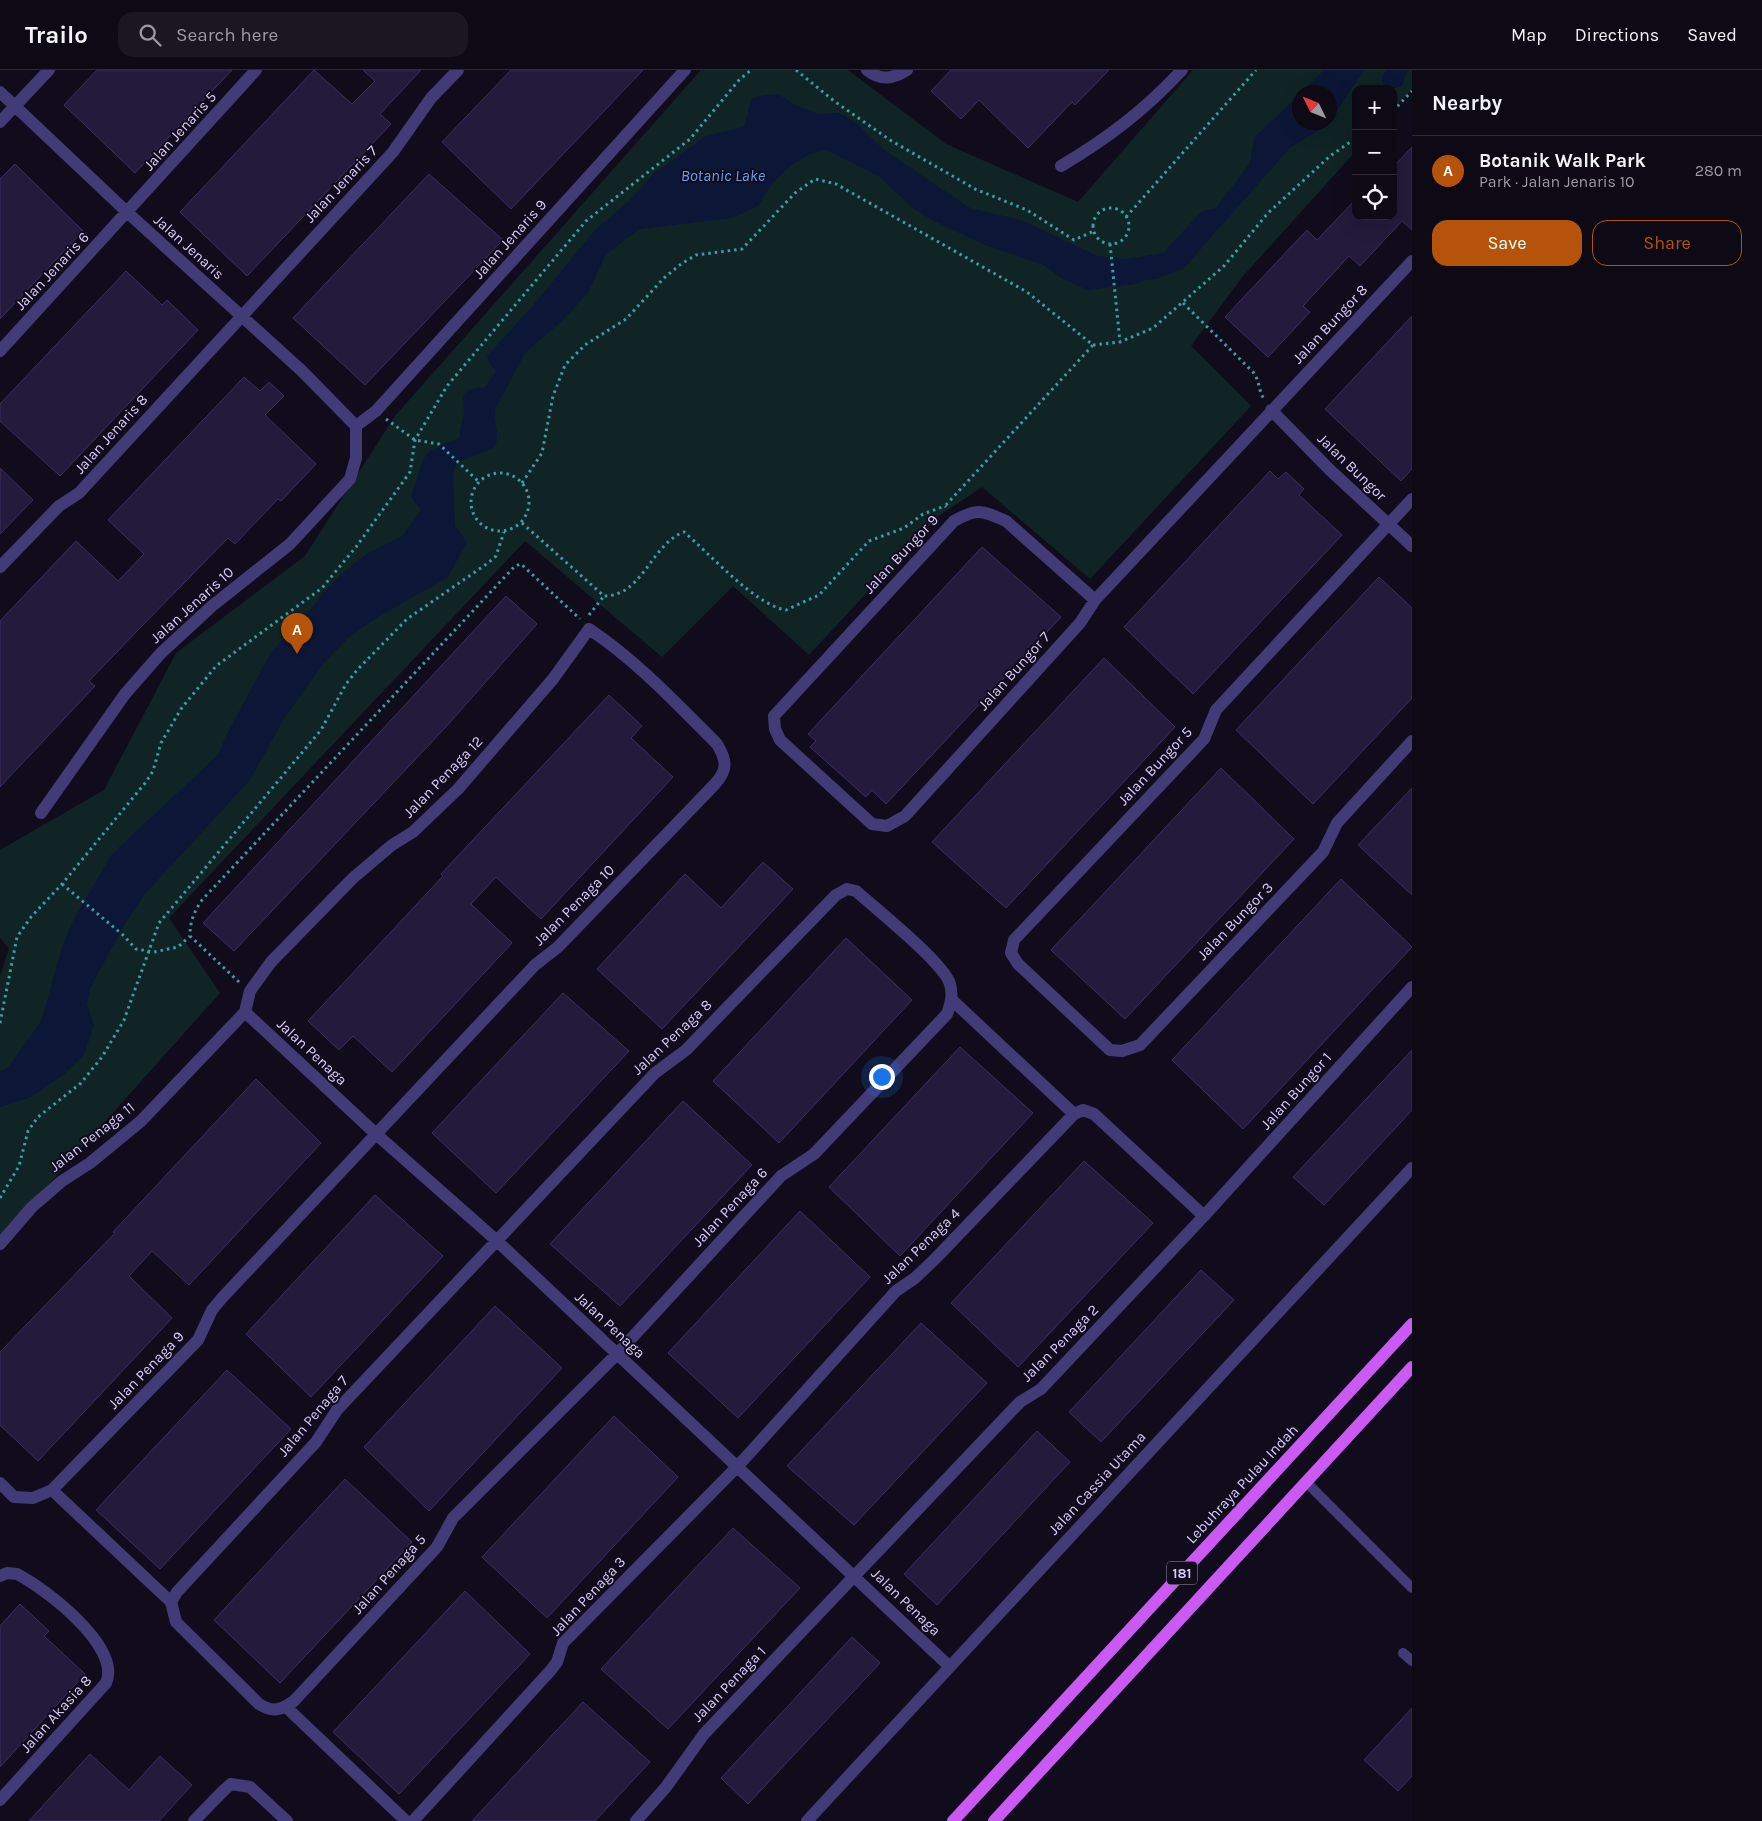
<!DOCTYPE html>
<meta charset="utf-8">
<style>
:root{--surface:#0d0915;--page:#1b1722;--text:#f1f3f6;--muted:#9a9aa0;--line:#2d2a34;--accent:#b45309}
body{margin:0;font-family:Karla,sans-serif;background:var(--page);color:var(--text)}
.controls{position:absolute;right:15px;top:15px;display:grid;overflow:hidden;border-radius:10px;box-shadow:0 5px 20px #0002}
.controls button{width:45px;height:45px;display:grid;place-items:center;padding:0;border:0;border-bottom:1px solid var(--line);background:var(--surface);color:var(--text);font:25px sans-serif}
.compass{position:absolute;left:1292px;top:15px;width:45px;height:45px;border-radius:50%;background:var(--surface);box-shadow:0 5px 20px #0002;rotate:313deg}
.you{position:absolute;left:881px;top:1006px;width:18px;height:18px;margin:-12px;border:4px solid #fff;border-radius:50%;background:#1a73e8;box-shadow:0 0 0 8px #1a73e833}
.badge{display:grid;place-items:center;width:32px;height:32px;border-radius:50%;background:var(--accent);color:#fff;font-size:16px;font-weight:700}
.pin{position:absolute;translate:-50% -41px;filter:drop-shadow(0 1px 2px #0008)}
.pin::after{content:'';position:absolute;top:26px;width:18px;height:15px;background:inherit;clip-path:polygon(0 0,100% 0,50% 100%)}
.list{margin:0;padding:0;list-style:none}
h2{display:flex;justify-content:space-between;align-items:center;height:65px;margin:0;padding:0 20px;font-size:21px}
h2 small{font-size:16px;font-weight:400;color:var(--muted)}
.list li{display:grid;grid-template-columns:32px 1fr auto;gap:15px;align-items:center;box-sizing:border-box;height:70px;padding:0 20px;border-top:1px solid var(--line)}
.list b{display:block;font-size:19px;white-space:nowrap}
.list p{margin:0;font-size:16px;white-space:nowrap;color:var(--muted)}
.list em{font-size:16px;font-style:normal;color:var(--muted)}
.actions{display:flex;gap:10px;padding:15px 20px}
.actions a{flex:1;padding:11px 0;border:1px solid var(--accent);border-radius:15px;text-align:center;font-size:18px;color:var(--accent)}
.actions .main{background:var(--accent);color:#fff}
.icon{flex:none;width:28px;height:28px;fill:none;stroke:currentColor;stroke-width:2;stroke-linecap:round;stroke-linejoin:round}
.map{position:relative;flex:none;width:1412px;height:1751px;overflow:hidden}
header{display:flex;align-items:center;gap:30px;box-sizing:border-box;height:70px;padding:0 25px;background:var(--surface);border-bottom:1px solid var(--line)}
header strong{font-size:24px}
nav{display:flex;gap:28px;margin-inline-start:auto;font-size:18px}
.search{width:350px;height:45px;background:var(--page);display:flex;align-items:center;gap:12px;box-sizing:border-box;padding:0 18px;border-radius:15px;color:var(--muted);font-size:19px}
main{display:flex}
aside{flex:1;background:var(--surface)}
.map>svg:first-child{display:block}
.green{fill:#102425;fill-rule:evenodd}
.water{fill:#0c1636}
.building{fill:#241a3b;stroke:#3f2e65}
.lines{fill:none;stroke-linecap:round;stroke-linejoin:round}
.path{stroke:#35a0a5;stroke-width:3;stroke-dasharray:2.5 4;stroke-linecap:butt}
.service{stroke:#433b77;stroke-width:10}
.minor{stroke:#433b77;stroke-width:12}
.tertiary{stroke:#433b77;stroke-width:12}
.primary{stroke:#ca5af3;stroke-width:12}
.labels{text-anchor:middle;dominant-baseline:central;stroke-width:4;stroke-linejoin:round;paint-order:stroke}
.shield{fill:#110c1c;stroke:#9a92b8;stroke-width:1}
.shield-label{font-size:14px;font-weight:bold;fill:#d5cbfb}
.street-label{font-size:15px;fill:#d5cbfb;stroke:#110c1c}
.water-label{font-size:16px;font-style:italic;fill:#60a0f4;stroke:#110c1c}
</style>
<header>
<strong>Trailo</strong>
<div class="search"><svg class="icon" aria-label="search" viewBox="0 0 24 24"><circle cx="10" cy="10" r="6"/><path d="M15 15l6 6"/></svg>Search here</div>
<nav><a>Map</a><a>Directions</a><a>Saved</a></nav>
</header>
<main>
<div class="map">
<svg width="1412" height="1751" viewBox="0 0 1412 1751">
<rect width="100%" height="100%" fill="#110c1c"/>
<path class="green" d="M701 0H848L946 74 1078 132 1193 0H1412V19L1393 40V19H1356V81L1243 206 1191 276 1251 336 1090 509 982 417 936 448 809 585 733 516 662 587 525 471 169 848 220 923 0 1169V906L9 879 0 868V780L104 720 176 583 305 486 395 346ZM1300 22H1330V52H1300Z"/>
<path class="water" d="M1324 0H1364L1330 51V22H1302Z
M1387 0H1408L1402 16 1390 19 1382 12V6Z
M778 24 797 36 818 44 839 43 855 52 884 80 970 138 1024 151 1097 186 1127 189 1163 183 1202 141 1216 138 1250 93 1254 68 1299 25 1300 52 1329 53 1289 79 1183 199 1159 208 1142 211 1136 214 1088 220 1063 209 1044 195 985 175 932 150 914 139 880 107 826 80 812 83 791 96 773 112 758 136 732 148 640 159 619 174 605 186 588 223 561 252 525 283 495 339C494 353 500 365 495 377L456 393 453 405 455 456 467 472 448 507 378 547 348 568 323 594 283 650 250 710 145 824 126 852 90 918 87 934 94 955 84 985 64 1004 31 1027 0 1037V1002L8 997 41 952 63 874 74 849 112 784 219 684 225 668 271 582 300 552 330 515 363 486 402 466 421 440 411 427 423 390 429 381 459 368 464 343 463 325 470 319 485 317 496 301 490 295 487 286 531 238 595 160 628 132 655 103 706 66 744 57 752 27Z"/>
<path class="building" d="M97 0H232L135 103 64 35Z
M314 0 352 34 375 11 363 0H421L380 44 391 54 247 206 180 142Z
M511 0H643L511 139 442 72Z
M951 0H1109L1075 35 1072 32 1028 78 979 30 961 49 931 21Z
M1412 77V160L1402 151 1360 196 1349 186 1303 236 1310 242 1268 287 1225 247 1307 160 1317 170 1356 129V146H1393V97Z
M15 94 83 161 0 249V109Z
M429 104 503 170 365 315 293 248Z
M126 201 162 235 167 230 198 260 60 406 0 351V334Z
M1412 246V399L1401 411 1325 339Z
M244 307 260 321 269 312 284 326 265 345 316 394 281 431 278 429 235 474 228 468 137 561 89 611 95 616 0 717V551L76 471 118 511 144 484 108 450Z
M0 398 33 430 0 464Z
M1270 401 1278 409 1286 402 1304 419 1299 425 1342 465 1193 624 1124 557Z
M982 477 1061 547 886 734 872 720 866 727 810 677 816 671 808 664Z
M1379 507 1412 538V628L1313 734 1236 660Z
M506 526 537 554 444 659 234 881 203 853Z
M1104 588 1175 657 1006 838 932 772Z
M609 625 642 656 631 668 673 707 541 849 496 807 471 834 512 873 392 1002 353 966 339 980 308 951 443 806 441 804Z
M1221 698 1294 769 1125 949 1051 880Z
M1412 718V825L1358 775Z
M763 792 793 819 662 959 597 899 685 804 721 838Z
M1341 809 1412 877 1243 1059 1172 990Z
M846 868 912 930 779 1073 713 1011Z
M563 923 629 981 496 1123 432 1063Z
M960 977 1033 1043 900 1186 829 1117Z
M1412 980V1040L1324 1135 1293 1107Z
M256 1009 321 1073 189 1215 152 1181 129 1206 172 1248 38 1391 0 1355V1282L115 1163 113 1162Z
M683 1031 752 1095 620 1236 550 1174Z
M1084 1091 1153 1153 1018 1297 951 1233Z
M375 1125 443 1186 311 1327 246 1264Z
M800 1141 870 1207 738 1348 668 1283Z
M1201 1200 1234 1230 1101 1372 1069 1342Z
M495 1236 562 1298 429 1441 364 1377Z
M921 1253 987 1313 854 1455 787 1396Z
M227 1300 291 1359 160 1499 96 1440Z
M614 1346 678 1407 547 1548 482 1487Z
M1037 1361 1070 1392 937 1535 904 1504Z
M345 1409 412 1472 280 1613 214 1550Z
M733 1458 800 1518 668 1659 601 1599Z
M465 1521 530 1584 399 1724 333 1662Z
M20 1534 49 1561 44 1566 85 1604 0 1697V1556Z
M852 1567 880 1593 748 1734 721 1708Z
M583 1632 650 1692 595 1751H472Z
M1412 1638V1706L1398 1721 1364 1690Z
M90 1684 129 1720 160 1686 192 1715 159 1751H29Z"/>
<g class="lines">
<path class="path" d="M796 0 834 31 890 70 975 119 1027 140 1074 170 1094 161
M1393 41 1412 21
M1093 156a18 18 0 1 1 36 0a18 18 0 1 1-36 0Z
M1126 147 1256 0
M1110 174 1120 272
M1183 233 1253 302C1260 311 1258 320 1264 329
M1093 275 1120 272 1153 258 1224 196 1268 143 1330 86 1356 68
M386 349 415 370 439 374 479 412
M471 432a29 29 0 1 1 58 0a29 29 0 1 1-58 0Z
M522 413 542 383 553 326 565 295 585 275 626 249 664 208 681 194 696 185 742 179 795 123 815 109 836 114 1027 222 1093 275 945 436
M522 453 604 526C643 526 651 474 684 462 709 483 755 535 786 540L819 525 869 471 904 458 923 444 945 436 946 437
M589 545 604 526
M62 814 123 865 136 879 154 882 178 877 190 866
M239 912 190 866C190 851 194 842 202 830L515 496 521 494 580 549
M0 953 17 867 31 847 62 814 146 712 153 701 161 673 181 639 216 596 322 518 356 477 410 402 415 370 447 316 586 151 690 69 739 10 751 0
M0 1128 19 1096 28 1061 38 1047 81 1013 102 987 124 950 159 853 321 660 346 614 358 599 407 549 488 493 496 486 504 462"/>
<path class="service" d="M1306 1412 1412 1518
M1403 1583 1412 1591"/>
<path class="minor" d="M867 0C881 11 893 9 907 0
M0 22 128 143 302 301 356 356
M0 52 49 0
M1061 96C1108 68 1145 40 1182 0
M0 281 256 0
M1271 340 1330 400 1412 476
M356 356 376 341 685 0
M1412 429 1216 640 1204 669 1014 870 1011 883 1018 894 1110 980 1122 981 1140 975 1323 782 1337 753 1412 671
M0 497 59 436 79 423 393 82 431 28 458 0
M1095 530 1006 451C981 440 977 438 954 451L774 646 775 659 780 670 872 754 887 756 905 746 1080 553 1095 530 1412 191
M41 743 125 624 161 583 212 536 290 474 350 409 356 388V356
M847 819 856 821C875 838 944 893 950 914 953 925 951 933 947 944L814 1084 781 1106 617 1284 453 1448 437 1477 294 1631C281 1640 273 1643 259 1634L176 1552 171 1532 177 1522 316 1372 337 1340 655 1003 686 980 836 825Z
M952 930 1074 1044
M245 942 376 1064 496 1170 949 1596
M1204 1146 1412 917
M0 1174 32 1137 62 1111 90 1093 141 1051 245 942
M0 1413 14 1427 33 1428 52 1420 198 1270 212 1240 222 1228 535 895 558 877 715 714C728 699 727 691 717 674 677 634 636 590 589 559L553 609 458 719 413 762 392 775 353 808 271 892 250 921 245 942
M52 1420 171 1532
M0 1506 7 1503 17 1504C46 1519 122 1577 106 1613L0 1730
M286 1637 406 1751
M194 1751 223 1721 231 1714 250 1717 287 1751
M413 1751 551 1600 557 1592 563 1573 737 1397 896 1221 915 1208 936 1188 1074 1044 1083 1040 1094 1044 1204 1146 1041 1319 1020 1332 704 1664 666 1717 636 1751"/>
<path class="tertiary" d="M807 1751 1412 1098"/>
<path class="primary" d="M953 1751 1412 1254
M994 1751 1412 1297"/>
</g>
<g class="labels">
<rect class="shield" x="1167" y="1491.5" width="30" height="23" rx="4"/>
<g class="shield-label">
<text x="1182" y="1503">181</text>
</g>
<g class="street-label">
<text transform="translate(180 61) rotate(-48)">Jalan Jenaris 5</text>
<text transform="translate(341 114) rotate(-47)">Jalan Jenaris 7</text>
<text transform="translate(510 169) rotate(-48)">Jalan Jenaris 9</text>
<text transform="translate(189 177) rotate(42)">Jalan Jenaris</text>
<text transform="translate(52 201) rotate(-47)">Jalan Jenaris 6</text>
<text transform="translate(1330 254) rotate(-47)">Jalan Bungor 8</text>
<text transform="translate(111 364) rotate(-48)">Jalan Jenaris 8</text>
<text transform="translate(1352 397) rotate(44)">Jalan Bungor</text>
<text transform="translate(901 484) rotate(-47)">Jalan Bungor 9</text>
<text transform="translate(192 535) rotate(-42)">Jalan Jenaris 10</text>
<text transform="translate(1014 601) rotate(-48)">Jalan Bungor 7</text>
<text transform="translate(1155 696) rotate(-47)">Jalan Bungor 5</text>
<text transform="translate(443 707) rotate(-46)">Jalan Penaga 12</text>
<text transform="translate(574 835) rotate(-45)">Jalan Penaga 10</text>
<text transform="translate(1235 851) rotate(-46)">Jalan Bungor 3</text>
<text transform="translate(672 967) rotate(-43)">Jalan Penaga 8</text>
<text transform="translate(312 982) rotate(43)">Jalan Penaga</text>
<text transform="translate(1296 1021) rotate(-48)">Jalan Bungor 1</text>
<text transform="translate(92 1067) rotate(-38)">Jalan Penaga 11</text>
<text transform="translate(730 1137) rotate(-47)">Jalan Penaga 6</text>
<text transform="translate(921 1176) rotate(-44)">Jalan Penaga 4</text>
<text transform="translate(610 1255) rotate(43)">Jalan Penaga</text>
<text transform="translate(1060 1273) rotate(-45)">Jalan Penaga 2</text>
<text transform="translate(146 1300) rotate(-46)">Jalan Penaga 9</text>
<text transform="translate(313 1346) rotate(-50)">Jalan Penaga 7</text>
<text transform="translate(1097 1413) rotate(-47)">Jalan Cassia Utama</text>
<text transform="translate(1242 1414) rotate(-47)">Lebuhraya Pulau Indah</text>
<text transform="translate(389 1504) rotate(-48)">Jalan Penaga 5</text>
<text transform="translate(588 1526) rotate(-47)">Jalan Penaga 3</text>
<text transform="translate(906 1532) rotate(44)">Jalan Penaga</text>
<text transform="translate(729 1614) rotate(-46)">Jalan Penaga 1</text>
<text transform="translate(56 1644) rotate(-48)">Jalan Akasia 8</text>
</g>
<g class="water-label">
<text x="723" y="105">Botanic Lake</text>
</g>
</g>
</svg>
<div class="controls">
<button>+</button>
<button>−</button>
<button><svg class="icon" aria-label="locate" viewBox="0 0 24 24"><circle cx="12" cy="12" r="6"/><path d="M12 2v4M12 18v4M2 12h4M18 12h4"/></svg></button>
</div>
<svg class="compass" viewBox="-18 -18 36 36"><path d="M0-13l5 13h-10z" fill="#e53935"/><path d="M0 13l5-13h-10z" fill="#9a9aa0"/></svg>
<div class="you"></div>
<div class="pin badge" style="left:297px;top:584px">A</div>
</div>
<aside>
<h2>Nearby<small></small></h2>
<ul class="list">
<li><span class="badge">A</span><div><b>Botanik Walk Park</b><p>Park · Jalan Jenaris 10</p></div><em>280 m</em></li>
</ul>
<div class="actions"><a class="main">Save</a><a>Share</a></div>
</aside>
</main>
